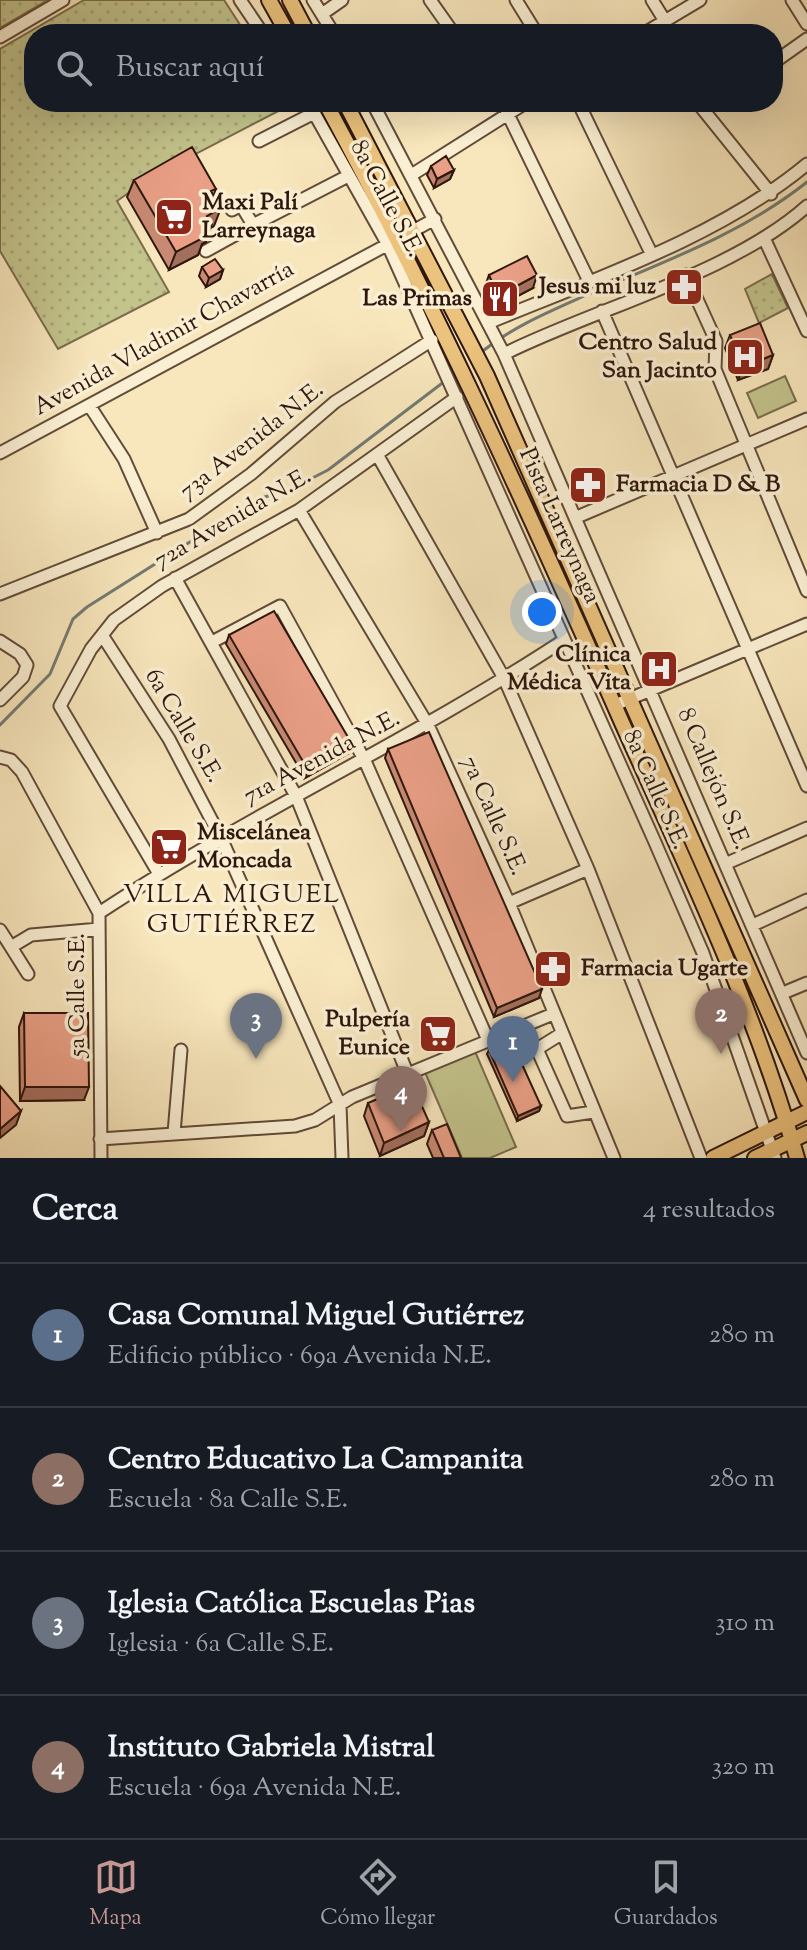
<!DOCTYPE html>
<html lang="es">
<meta charset="utf-8">
<style>
:root{--surface:#171b24;--page:#20242c;--text:#f1f3f6;--muted:#9ea1a6;--line:#363941;--accent:#c59692}
body{margin:0;font-family:"Sorts Mill Goudy",serif;background:var(--page);color:var(--text)}
.you{position:absolute;left:542px;top:612px;width:28px;height:28px;margin:-20px;border:6px solid #fff;border-radius:50%;background:#1a73e8;box-shadow:0 0 0 12px #1a73e833}
.badge{display:grid;place-items:center;width:52px;height:52px;border-radius:50%;background:var(--accent);color:#fff;font-size:26px;font-weight:700}
.pin{position:absolute;translate:-50% -66px;filter:drop-shadow(0 2px 4px #0008)}
.pin::after{content:'';position:absolute;top:42px;width:28px;height:24px;background:inherit;clip-path:polygon(0 0,100% 0,50% 100%)}
.list{margin:0;padding:0;list-style:none}
h2{display:flex;justify-content:space-between;align-items:center;height:104px;margin:0;padding:0 32px;font-size:34px}
h2 small{font-size:26px;font-weight:400;color:var(--muted)}
.list li{display:grid;grid-template-columns:52px 1fr auto;gap:24px;align-items:center;box-sizing:border-box;height:144px;padding:0 32px;border-top:2px solid var(--line)}
.list b{display:block;font-size:30px;white-space:nowrap}
.list p{margin:0;font-size:26px;white-space:nowrap;color:var(--muted)}
.list em{font-size:26px;font-style:normal;color:var(--muted)}
.icon{flex:none;width:44px;height:44px;fill:none;stroke:currentColor;stroke-width:2;stroke-linecap:round;stroke-linejoin:round}
.map{position:relative;flex:none;width:807px;height:1158px;overflow:hidden}
.search{position:absolute;background:var(--surface);box-shadow:0 8px 32px #0002;left:24px;right:24px;top:24px;height:88px;display:flex;align-items:center;gap:20px;box-sizing:border-box;padding:0 28px;border-radius:32px;color:var(--muted);font-size:30px}
.sheet{height:680px;background:var(--surface)}
nav{display:flex;justify-content:space-around;align-items:center;box-sizing:border-box;height:112px;border-top:2px solid var(--line);background:var(--surface);font-size:22px;color:var(--muted)}
nav a{display:grid;justify-items:center;gap:4px}
nav .on{color:var(--accent)}
.map>svg:first-child{display:block}
.grass{fill:url(#grass-dots);stroke:#796d4c;stroke-width:2}
.garden{fill:#c3c38c;stroke:#796d4c;stroke-width:2}
.lines{fill:none;stroke-linecap:round;stroke-linejoin:round}
.stream{stroke:#727b73;stroke-width:3}
.minor-casing{stroke:#614b39;stroke-width:15}
.major-casing{stroke:#2f170d;stroke-width:18}
.minor{stroke:#faefd3;stroke-width:11}
.major{stroke:#ecc37e;stroke-width:14}
.wall{fill:#c98a74;stroke:#2f170d;stroke-width:2}
.shaded-wall{fill:#a4705e;stroke:#2f170d;stroke-width:2}
.building{fill:#eaa087;stroke:#2f170d;stroke-width:2}
.labels{text-anchor:middle;dominant-baseline:central;stroke-width:7;stroke-linejoin:round;paint-order:stroke}
.street-label{font-size:24px;fill:#2f170d;stroke:#faefd3}
.poi-label{font-size:24px;font-weight:bold;fill:#2f170d;stroke:#faefd3;text-anchor:end}
.neighbourhood-label{font-size:26px;letter-spacing:2px;fill:#2f170d;stroke:#faefd3}
</style>
<div class="map">
<svg width="807" height="1158" viewBox="0 0 807 1158">
<defs>
<pattern id="grass-dots" width="8" height="8" patternUnits="userSpaceOnUse" patternTransform="scale(2)"><rect width="8" height="8" fill="#c3c38c"/><path d="M2 2h.1M6 6h.1" fill="none" stroke="#a8a778" stroke-width="1.8" stroke-linecap="round"/></pattern>
</defs>
<rect width="100%" height="100%" fill="#f8e6bc"/>
<filter id="stains"><feTurbulence type="fractalNoise" baseFrequency=".0025" numOctaves="4"/><feColorMatrix values="0 0 0 0 .2 0 0 0 0 .09 0 0 0 0 .02 0 0 0 .5 -.17"/></filter>
<radialGradient id="worn" r=".72"><stop offset=".6" stop-color="#630" stop-opacity="0"/><stop offset="1" stop-color="#630" stop-opacity=".3"/></radialGradient>
<path class="grass" d="M0 0H48L0 28Z
M84 0H224L246 34H34V102L290 105 151 177 117 201 169 292 58 349 0 251V49Z
M772 274 788 308 759 323 745 289Z"/>
<path class="garden" d="M785 376 796 401 758 418 747 393Z
M474 1049 516 1147 490 1158H462L424 1070Z"/>
<g class="lines">
<path class="stream" d="M479 354C513 326 551 311 591 293 666 261 743 233 807 182
M0 725 50 674 73 619 87 607 258 499 291 489 328 470 445 381"/>
<defs>
<path id="minor" d="M240 0 263 34
M313 0 334 34
M430 0 454 34
M516 0 537 34
M652 0 665 21
M792 0 807 24
M322 14 342 0
M643 34 700 0
M0 37 63 0
M773 63 807 39
M308 102 387 243 654 840 703 953 775 1158
M372 102 504 354 807 1053
M502 102 589 281
M578 102 651 253
M697 102 771 194
M259 141 314 113
M413 174 527 102
M232 210 241 205 253 225 348 176
M764 238 807 331
M206 251 253 225
M686 275 716 341 715 369 807 591
M602 311 807 786
M488 323C592 280 721 236 807 164
M504 354C596 308 731 274 807 206
M89 405 124 459 157 533
M0 453 435 219
M378 456 504 678 588 869 701 1158
M299 510 428 725 509 903 614 1158
M577 517 807 419
M175 578 296 796 408 1075
M0 594 189 519 251 474 335 402 432 340
M102 635 169 739 221 838 340 1105 342 1158
M0 641 20 654 27 665 23 677 0 700
M212 642 280 606 365 761 488 1040
M615 705 807 624
M0 757 11 760 22 772 99 913 101 1158
M725 864 807 828
M159 874 60 706 91 649 114 620 162 586 299 510 457 397
M509 903 588 869
M99 913C249 814 414 739 564 640
M753 925 807 900
M0 930 11 947 31 935 99 929
M11 947 28 974
M783 993 807 983
M561 1034 537 1049 567 1116 593 1112
M174 1133 181 1050
M100 1139 295 1126 315 1120 352 1097 553 1014"/>
<path id="major" d="M269 0 288 34
M290 0 308 34
M325 102C435 305 530 514 623 725 686 866 755 1009 797 1158
M345 102 487 376 807 1100
M713 1158 807 1112
M755 1158 807 1133"/>
</defs>
<use href="#minor" class="minor-casing"/>
<use href="#major" class="major-casing"/>
<use href="#minor" class="minor"/>
<use href="#major" class="major"/>
</g>
<path class="wall" d="M431 166 454 170 450 179 434 188 427 175Z
M134 180 216 189 214 195V226L210 228 206 242 202 244 198 255 169 270 127 197Z
M202 267 223 270 220 279 206 287 199 276Z
M489 275 533 288 493 309 484 289Z
M730 335 773 355 768 369 738 380 725 348Z
M229 635 349 753 305 778 226 644Z
M388 749 539 998 494 1017 385 758Z
M24 1013 84 1100 20 1101 19 1027Z
M489 1050 541 1106 539 1111 517 1121 487 1054Z
M368 1103 429 1122 424 1136 380 1156 364 1116Z
M432 1130 461 1158H433L427 1144Z"/>
<path class="shaded-wall" d="M454 170 450 179 434 188 437 179Z
M221 208 214 226 210 228 206 242 202 244 198 255 169 270 176 252 207 216Z
M223 270 220 279 206 287 209 278Z
M537 275 533 288 493 309 498 296Z
M773 355 768 369 738 380 743 367Z
M352 744 349 753 305 778 308 770Z
M542 989 539 998 494 1017 497 1008Z
M25 1087H89L84 1100 20 1101Z
M541 1106 539 1111 517 1121 518 1116Z
M21 1111 16 1125 0 1138V1129Z
M429 1122 424 1136 380 1156 384 1143Z"/>
<path class="building" d="M192 147 216 189 211 191 221 208 207 216 212 224 205 230V237L176 252 134 180Z
M446 156 454 170 437 179 431 166Z
M527 256 537 275 498 296 489 275Z
M215 259 223 270 209 278 202 267Z
M760 323 773 355 743 367 730 335Z
M274 611 352 744 308 770 229 635Z
M429 732 542 989 497 1008 388 749Z
M24 1013H88L89 1087H25Z
M511 1040 541 1106 518 1116 489 1050Z
M412 1084 429 1122 384 1143 368 1103Z
M0 1086 21 1111 0 1129Z
M447 1124 461 1158H444L432 1130Z"/>
<defs>
<symbol id="supermarket-square" viewBox="-11 -11 22 22"><rect x="-9" y="-9" width="18" height="18" rx="4" fill="#8f2418" stroke="#faefd3"/><path d="M-6-5.5h2.5l.6 2H6L4.5 2H-2.5L-4.4-4H-6ZM-1.5 3.2a1.3 1.3 0 1 0 .1 0ZM3 3.2a1.3 1.3 0 1 0 .1 0Z" fill="#fff"/></symbol>
<symbol id="pharmacy-square" viewBox="-11 -11 22 22"><rect x="-9" y="-9" width="18" height="18" rx="4" fill="#8f2418" stroke="#faefd3"/><path d="M-2-6h4v4h4v4h-4v4h-4v-4h-4v-4h4Z" fill="#fff"/></symbol>
<symbol id="restaurant-square" viewBox="-11 -11 22 22"><rect x="-9" y="-9" width="18" height="18" rx="4" fill="#8f2418" stroke="#faefd3"/><path d="M-5-6h1v4h1v-4h1v4h1v-4h1v5L-1.5 .5V6h-2V.5L-5-1ZM5-6V6H3V1.5H1.5Q1.5-4 5-6Z" fill="#fff"/></symbol>
<symbol id="hospital-square" viewBox="-11 -11 22 22"><rect x="-9" y="-9" width="18" height="18" rx="4" fill="#8f2418" stroke="#faefd3"/><path d="M-5-5h3v3.5h4V-5h3V5h-3V1.5h-4V5h-3Z" fill="#fff"/></symbol>
</defs>
<g fill-rule="evenodd">
<use href="#supermarket-square" x="152" y="195" width="44" height="44"/>
<use href="#pharmacy-square" x="662" y="265" width="44" height="44"/>
<use href="#restaurant-square" x="478" y="277" width="44" height="44"/>
<use href="#hospital-square" x="723" y="335" width="44" height="44"/>
<use href="#pharmacy-square" x="566" y="463" width="44" height="44"/>
<use href="#hospital-square" x="637" y="647" width="44" height="44"/>
<use href="#supermarket-square" x="147" y="825" width="44" height="44"/>
<use href="#pharmacy-square" x="531" y="947" width="44" height="44"/>
<use href="#supermarket-square" x="416" y="1012" width="44" height="44"/>
</g>
<g class="labels">
<g class="street-label">
<text transform="translate(386 199) rotate(62)">8a Calle S.E.</text>
<text transform="translate(164 339) rotate(-29)">Avenida Vladimir Chavarría</text>
<text transform="translate(252 441) rotate(-38)">73a Avenida N.E.</text>
<text transform="translate(233 519) rotate(-30)">72a Avenida N.E.</text>
<text transform="translate(559 526) rotate(66)">Pista Larreynaga</text>
<text transform="translate(183 726) rotate(59)">6a Calle S.E.</text>
<text transform="translate(322 758) rotate(-28)">71a Avenida N.E.</text>
<text transform="translate(713 779) rotate(67)">8 Callejón S.E.</text>
<text transform="translate(655 790) rotate(66)">8a Calle S.E.</text>
<text transform="translate(493 816) rotate(66)">7a Calle S.E.</text>
<text transform="translate(78 995) rotate(-90)">5a Calle S.E.</text>
</g>
<g class="poi-label">
<text x="202" y="203" text-anchor="start">Maxi Palí<tspan x="202" dy="28">Larreynaga</tspan></text>
<text x="656" y="287">Jesus mi luz</text>
<text x="472" y="299">Las Primas</text>
<text x="717" y="343">Centro Salud<tspan x="717" dy="28">San Jacinto</tspan></text>
<text x="616" y="485" text-anchor="start">Farmacia D &amp; B</text>
<text x="631" y="655">Clínica<tspan x="631" dy="28">Médica Vita</tspan></text>
<text x="197" y="833" text-anchor="start">Miscelánea<tspan x="197" dy="28">Moncada</tspan></text>
<text x="581" y="969" text-anchor="start">Farmacia Ugarte</text>
<text x="410" y="1020">Pulpería<tspan x="410" dy="28">Eunice</tspan></text>
</g>
<g class="neighbourhood-label">
<text x="232" y="895">VILLA MIGUEL<tspan x="232" dy="30">GUTIÉRREZ</tspan></text>
</g>
</g>
<rect width="100%" height="100%" filter="url(#stains)"/>
<rect width="100%" height="100%" fill="url(#worn)"/>
</svg>
<div class="you"></div>
<div class="pin badge" style="left:513px;top:1082px;background:#5c6f8a">1</div>
<div class="pin badge" style="left:721px;top:1054px;background:#8d6e63">2</div>
<div class="pin badge" style="left:256px;top:1059px;background:#6b7280">3</div>
<div class="pin badge" style="left:401px;top:1132px;background:#8d6e63">4</div>
<div class="search"><svg class="icon" aria-label="search" viewBox="0 0 24 24"><circle cx="10" cy="10" r="6"/><path d="M15 15l6 6"/></svg>Buscar aquí</div>
</div>
<section class="sheet">
<h2>Cerca<small>4 resultados</small></h2>
<ul class="list">
<li><span class="badge" style="background:#5c6f8a">1</span><div><b>Casa Comunal Miguel Gutiérrez</b><p>Edificio público · 69a Avenida N.E.</p></div><em>280 m</em></li>
<li><span class="badge" style="background:#8d6e63">2</span><div><b>Centro Educativo La Campanita</b><p>Escuela · 8a Calle S.E.</p></div><em>280 m</em></li>
<li><span class="badge" style="background:#6b7280">3</span><div><b>Iglesia Católica Escuelas Pias</b><p>Iglesia · 6a Calle S.E.</p></div><em>310 m</em></li>
<li><span class="badge" style="background:#8d6e63">4</span><div><b>Instituto Gabriela Mistral</b><p>Escuela · 69a Avenida N.E.</p></div><em>320 m</em></li>
</ul>
</section>
<nav>
<a class="on"><svg class="icon" aria-label="map" viewBox="0 0 24 24"><path d="M3 6l6-2 6 2 6-2v14l-6 2-6-2-6 2zM9 4v14M15 6v14"/></svg>Mapa</a>
<a><svg class="icon" aria-label="directions" viewBox="0 0 24 24"><path d="M12 3l9 9-9 9-9-9zM9 14v-3h6M13 9l2 2-2 2"/></svg>Cómo llegar</a>
<a><svg class="icon" aria-label="saved" viewBox="0 0 24 24"><path d="M7 4h10v16l-5-4-5 4z"/></svg>Guardados</a>
</nav>
